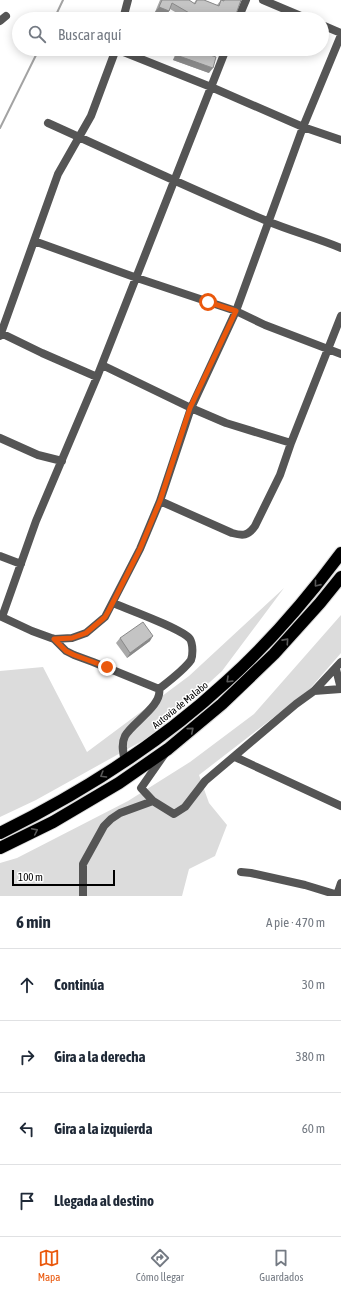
<!DOCTYPE html>
<html lang="es">
<meta charset="utf-8">
<style>
:root{--surface:#fff;--page:#f6f6f7;--text:#1f2937;--muted:#747a83;--line:#e0e1e3;--accent:#ea580c}
body{margin:0;font-family:"Asap Condensed",sans-serif;background:var(--page);color:var(--text)}
.scale{position:absolute;left:12px;bottom:10px;width:103px;box-sizing:border-box;padding-left:4px;border:2px solid #000;border-top:0;font-size:11px;line-height:14px;white-space:nowrap;color:#000;-webkit-text-stroke:3px #fff;paint-order:stroke}
.stop{position:absolute;width:12px;height:12px;margin:-9px;border:3px solid #ea580c;border-radius:50%;background:#fff}
.stop.end{background:#ea580c;border-color:#fff;box-shadow:0 1px 4px #0008}
.list{margin:0;padding:0;list-style:none}
h2{display:flex;justify-content:space-between;align-items:center;height:52px;margin:0;padding:0 16px;font-size:17px}
h2 small{font-size:13px;font-weight:400;color:var(--muted)}
.list li{display:grid;grid-template-columns:26px 1fr auto;gap:12px;align-items:center;box-sizing:border-box;height:72px;padding:0 16px;border-top:1px solid var(--line)}
.list b{display:block;font-size:15px;white-space:nowrap}
.list em{font-size:13px;font-style:normal;color:var(--muted)}
.icon{flex:none;width:22px;height:22px;fill:none;stroke:currentColor;stroke-width:2;stroke-linecap:round;stroke-linejoin:round}
.map{position:relative;flex:none;width:341px;height:896px;overflow:hidden}
.search{position:absolute;background:var(--surface);box-shadow:0 2px 10px #0003;left:12px;right:12px;top:12px;height:44px;display:flex;align-items:center;gap:10px;box-sizing:border-box;padding:0 14px;border-radius:22px;color:var(--muted);font-size:15px}
.sheet{height:340px;background:var(--surface)}
nav{display:flex;justify-content:space-around;align-items:center;box-sizing:border-box;height:56px;border-top:1px solid var(--line);background:var(--surface);font-size:11px;color:var(--muted)}
nav a{display:grid;justify-items:center;gap:2px}
nav .on{color:var(--accent)}
.map>svg:first-child{display:block}
.green{fill:#dcdcdc}
.lines{fill:none;stroke-linecap:round;stroke-linejoin:round}
.stream{stroke:#a3a3a3;stroke-width:2}
.highway-casing{stroke:#dbdbdb;stroke-width:14}
.street{stroke:#555;stroke-width:8}
.highway{stroke:#000;stroke-width:12}
.wall{fill:#a9a9a9}
.shaded-wall{fill:#898989}
.building{fill:#c4c4c4;stroke:#898989}
.oneway{stroke:#595959}
.route{stroke:#ea580c;stroke-width:5}
.labels{text-anchor:middle;dominant-baseline:central;stroke-width:3;stroke-linejoin:round;paint-order:stroke}
.street-label{font-size:10px;fill:#000;stroke:#fff}
</style>
<div class="map">
<svg width="341" height="896" viewBox="0 0 341 896">
<rect width="100%" height="100%" fill="#fff"/>
<path class="green" d="M284 588 222 671 151 736 36 800 0 817V671L43 667 87 752 189 676Z
M341 615V653L308 691 199 775 209 803 227 825 215 856 189 869 182 896H0V863L17 858 128 801 190 762 254 714Z"/>
<g class="lines">
<path class="stream" d="M54 19 63 0
M0 128 39 49"/>
<defs>
<path id="highway" d="M0 833C81 793 159 744 226 682 268 644 307 599 341 553
M0 848 53 822 119 783 168 749 222 704 274 654 320 603 341 577"/>
</defs>
<use href="#highway" class="highway-casing"/>
<path class="street" d="M263 0 308 19
M123 19 128 0
M238 19 246 0
M0 21 6 16
M322 25 341 33
M116 49 211 87 303 127 341 140
M48 123C121 156 193 190 267 221 291 231 317 238 341 248
M34 241 137 278 236 311 265 325 341 354
M1 333 42 353 97 377
M0 336 58 174 91 116 116 49
M102 365 191 408 226 423 291 443 280 475 255 526C248 536 243 536 232 533L160 501
M0 438 38 455 62 461
M291 443 341 316
M0 556 21 564
M113 603C127 609 183 629 190 639 193 644 193 655 191 660 185 669 168 682 159 689
M0 616 32 631 54 639 72 638 86 633 105 617 140 549 160 501 191 408 236 311 303 127 341 35
M2 617 36 521 97 377 226 49
M54 639 66 651 74 655 93 662 159 689C163 705 132 723 125 736 121 744 123 753 125 761
M336 669 341 689
M314 691 341 689
M235 757 341 806
M153 801 141 788 164 755
M241 872 251 873 305 885 341 896
M337 895 341 883
M83 896V864L104 826 111 819 120 813 153 801 174 814 185 807 205 781 296 704 314 691 341 662"/>
<use href="#highway" class="highway"/>
</g>
<path class="wall" d="M160 0H189L194 3 196 0H204L217 5 221 0H241L232 19H187L170 9 166 16 155 12Z
M177 49H197L196 50 209 73 173 60Z
M120 638 150 641 127 658 116 643Z"/>
<path class="shaded-wall" d="M159 7 169 11 166 16 155 12Z
M176 55 213 68 209 73 173 60Z
M153 636 150 641 127 658 130 653Z"/>
<path class="building" d="M162 0H189L195 4 197 0H204L219 6 221 0 224 1V0H241L236 14 234 13 232 19H189L191 14 172 3 169 11 159 7Z
M178 49H197L196 50 216 57 213 68 176 55Z
M143 622 153 636 130 653 120 638Z"/>
<defs><path id="oneway-chevron" d="M-2-3.5L2.5 0L-2 3.5" fill="none" stroke-width="1.6" stroke-linecap="round" stroke-linejoin="round"/></defs>
<g class="oneway">
<use href="#oneway-chevron" transform="translate(317 584) rotate(129)"/>
<use href="#oneway-chevron" transform="translate(286 641) rotate(-48)"/>
<use href="#oneway-chevron" transform="translate(229 680) rotate(136)"/>
<use href="#oneway-chevron" transform="translate(191 730) rotate(-40)"/>
<use href="#oneway-chevron" transform="translate(103 775) rotate(149)"/>
<use href="#oneway-chevron" transform="translate(35 831) rotate(-26)"/>
</g>
<g class="lines">
<path class="route" d="M107 667 74 655 66 651 54 639 72 638 86 633 105 617 109 610 140 549 160 501 190 408 236 311 208 302"/>
</g>
<g class="labels">
<g class="street-label">
<text transform="translate(180 705) rotate(-39)">Autovía de Malabo</text>
</g>
</g>
</svg>
<div class="scale">100 m</div>
<div class="stop" style="left:208px;top:302px"></div>
<div class="stop end" style="left:107px;top:667px"></div>
<div class="search"><svg class="icon" aria-label="search" viewBox="0 0 24 24"><circle cx="10" cy="10" r="6"/><path d="M15 15l6 6"/></svg>Buscar aquí</div>
</div>
<section class="sheet">
<h2>6 min<small>A pie · 470 m</small></h2>
<ul class="list">
<li><svg class="icon" aria-label="ahead" viewBox="0 0 24 24"><path d="M12 20V5M6 11l6-6 6 6"/></svg><div><b>Continúa</b></div><em>30 m</em></li>
<li><svg class="icon" aria-label="right" viewBox="0 0 24 24"><path d="M7 20v-9h11M14 6l5 5-5 5"/></svg><div><b>Gira a la derecha</b></div><em>380 m</em></li>
<li><svg class="icon" aria-label="left" viewBox="0 0 24 24"><path d="M17 20v-9H6M10 6l-5 5 5 5"/></svg><div><b>Gira a la izquierda</b></div><em>60 m</em></li>
<li><svg class="icon" aria-label="arrive" viewBox="0 0 24 24"><path d="M6 21V4h12l-3 4 3 4H6"/></svg><div><b>Llegada al destino</b></div></li>
</ul>
</section>
<nav>
<a class="on"><svg class="icon" aria-label="map" viewBox="0 0 24 24"><path d="M3 6l6-2 6 2 6-2v14l-6 2-6-2-6 2zM9 4v14M15 6v14"/></svg>Mapa</a>
<a><svg class="icon" aria-label="directions" viewBox="0 0 24 24"><path d="M12 3l9 9-9 9-9-9zM9 14v-3h6M13 9l2 2-2 2"/></svg>Cómo llegar</a>
<a><svg class="icon" aria-label="saved" viewBox="0 0 24 24"><path d="M7 4h10v16l-5-4-5 4z"/></svg>Guardados</a>
</nav>
